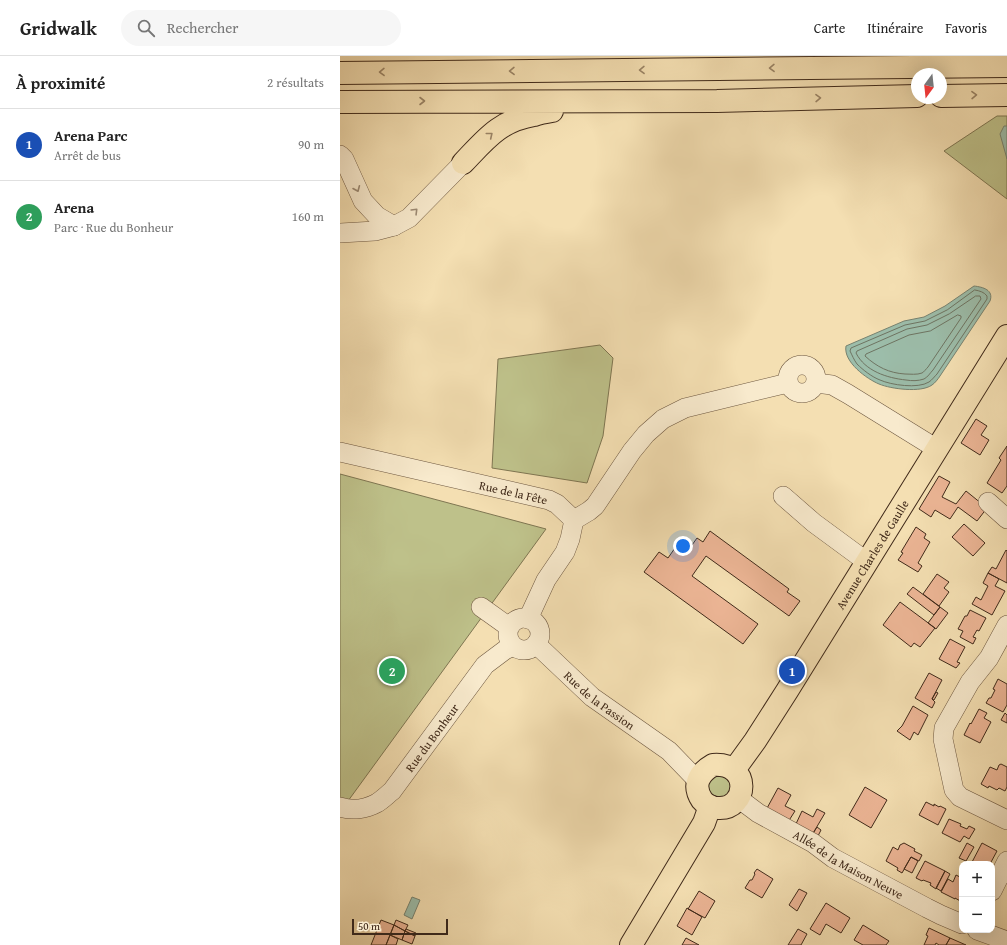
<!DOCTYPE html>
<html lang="fr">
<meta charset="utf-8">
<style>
:root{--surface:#fff;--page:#f6f6f6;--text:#222;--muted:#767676;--line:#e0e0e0;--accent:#d93025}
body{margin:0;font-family:"Gentium Book Plus",serif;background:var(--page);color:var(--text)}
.controls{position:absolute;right:12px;bottom:12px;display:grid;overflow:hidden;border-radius:8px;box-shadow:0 4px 16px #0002}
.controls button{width:36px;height:36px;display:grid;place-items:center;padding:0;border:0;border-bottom:1px solid var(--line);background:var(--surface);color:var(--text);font:20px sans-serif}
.compass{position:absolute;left:571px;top:12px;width:36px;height:36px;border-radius:50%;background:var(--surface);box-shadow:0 4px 16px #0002;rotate:195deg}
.scale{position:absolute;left:12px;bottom:10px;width:96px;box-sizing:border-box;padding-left:4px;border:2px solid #402a1a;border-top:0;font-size:11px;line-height:14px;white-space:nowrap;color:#402a1a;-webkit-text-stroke:3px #f8eacd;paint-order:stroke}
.you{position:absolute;left:343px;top:490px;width:14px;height:14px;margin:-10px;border:3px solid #fff;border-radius:50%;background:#1a73e8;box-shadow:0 0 0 6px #1a73e833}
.badge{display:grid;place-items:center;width:26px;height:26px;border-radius:50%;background:var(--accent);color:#fff;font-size:13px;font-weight:700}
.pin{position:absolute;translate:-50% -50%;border:2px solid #fff;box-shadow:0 1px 4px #0006}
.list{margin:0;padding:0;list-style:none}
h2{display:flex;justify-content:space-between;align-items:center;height:52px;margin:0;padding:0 16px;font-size:17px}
h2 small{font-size:13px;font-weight:400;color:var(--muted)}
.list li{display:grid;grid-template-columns:26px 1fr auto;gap:12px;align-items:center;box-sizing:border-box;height:72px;padding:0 16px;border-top:1px solid var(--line)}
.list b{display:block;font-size:15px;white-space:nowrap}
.list p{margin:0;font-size:13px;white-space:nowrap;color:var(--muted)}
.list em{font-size:13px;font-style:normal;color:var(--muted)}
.icon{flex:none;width:22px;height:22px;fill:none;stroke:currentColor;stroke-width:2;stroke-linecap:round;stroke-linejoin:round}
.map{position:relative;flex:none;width:667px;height:889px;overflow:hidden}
header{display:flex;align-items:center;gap:24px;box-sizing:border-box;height:56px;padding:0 20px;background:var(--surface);border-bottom:1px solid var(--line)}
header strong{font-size:19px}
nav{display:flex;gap:22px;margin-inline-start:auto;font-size:14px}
.search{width:280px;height:36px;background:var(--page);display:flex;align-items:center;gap:10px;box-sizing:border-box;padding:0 14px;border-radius:22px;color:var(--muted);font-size:15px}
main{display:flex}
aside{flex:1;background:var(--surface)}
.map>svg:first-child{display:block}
.green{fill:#bec18a;stroke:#7f7652}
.water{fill:#9cbdaa;stroke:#778270}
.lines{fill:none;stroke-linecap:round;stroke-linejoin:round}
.shore{stroke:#6e7462;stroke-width:1}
.building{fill:#ecb595;stroke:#402a1a}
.minor-casing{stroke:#6d5740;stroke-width:20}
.major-casing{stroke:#402a1a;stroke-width:24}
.highway-casing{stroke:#402a1a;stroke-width:24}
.minor{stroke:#f8eacd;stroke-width:19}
.major{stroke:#f4dfb2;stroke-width:22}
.highway{stroke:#f4dfb2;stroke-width:22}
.oneway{stroke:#9a8466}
.oneway2{stroke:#9c8a74}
.labels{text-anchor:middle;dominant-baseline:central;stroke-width:3.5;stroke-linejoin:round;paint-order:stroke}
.street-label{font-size:12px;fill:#402a1a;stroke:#f8eacd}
</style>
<header>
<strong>Gridwalk</strong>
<div class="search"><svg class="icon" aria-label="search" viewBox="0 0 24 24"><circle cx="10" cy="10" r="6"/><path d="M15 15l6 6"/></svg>Rechercher</div>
<nav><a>Carte</a><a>Itinéraire</a><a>Favoris</a></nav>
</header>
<main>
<aside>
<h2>À proximité<small>2 résultats</small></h2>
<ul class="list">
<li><span class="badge" style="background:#1a4fb4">1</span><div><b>Arena Parc</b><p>Arrêt de bus</p></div><em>90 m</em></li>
<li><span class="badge" style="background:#2e9e5b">2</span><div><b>Arena</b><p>Parc · Rue du Bonheur</p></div><em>160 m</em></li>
</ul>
</aside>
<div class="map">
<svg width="667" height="889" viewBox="0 0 667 889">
<rect width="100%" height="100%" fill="#f4dfb2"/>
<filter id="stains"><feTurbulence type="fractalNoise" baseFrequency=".005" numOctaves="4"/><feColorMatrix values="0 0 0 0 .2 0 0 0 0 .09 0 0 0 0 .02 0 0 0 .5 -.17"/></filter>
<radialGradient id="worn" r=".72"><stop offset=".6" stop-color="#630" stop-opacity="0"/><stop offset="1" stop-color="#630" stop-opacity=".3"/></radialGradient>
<path class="green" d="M657 60H667V143L604 95Z
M260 289 273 302 263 380 247 427 152 412 158 303Z
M0 418 206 473 0 756Z
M373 718 389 720 392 736 381 743 369 738 367 725Z"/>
<path class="water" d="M664 70H667V103L660 78Z
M634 230C643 231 654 234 650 245L600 320C598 323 595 327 592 329 581 337 551 333 539 328 527 323 503 306 506 290L564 265 584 261 605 250Z
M72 841 80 844 72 863 64 859Z"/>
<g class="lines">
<path class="shore" d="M635 234C640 235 644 236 647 240V243L597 318C595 320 592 324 589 326 578 333 551 329 540 324 532 321 523 314 517 308 514 304 512 299 510 295L511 292 565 269 585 265 607 254Z
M636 240H640L641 243 593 314C590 317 588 321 584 323 578 325 572 325 566 324 547 322 525 315 516 297L517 295 567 273 587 269 609 258Z
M618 259 621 260V262L588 311C586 313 584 316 582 317 577 319 570 318 565 318 549 317 537 311 525 300L526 298 569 279 590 275Z"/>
</g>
<path class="building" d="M636 363 647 370 641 379 649 384 640 399 621 387Z
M667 390V430L662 437 647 427 661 404 659 402Z
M599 420 610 426 602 441 616 448 626 435 647 452 637 465 618 451 610 463 595 454 591 461 579 453Z
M624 468 645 487 633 500 612 481Z
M576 471 586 478 584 482 590 486 578 507 582 510 578 516 558 504 563 497 561 496Z
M370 475 449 533 447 536 460 545 449 560 366 500 352 520 418 568 403 588 304 516 319 496 328 502 342 482 352 489 357 482 363 486Z
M666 494 667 495V527L648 517 652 511 656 513Z
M648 517 659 523 655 530 665 535 652 559 632 548 636 541 641 544 648 530 643 527Z
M597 518 609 526 604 532 609 536 599 550 583 538Z
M573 531 600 551 594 559 567 538Z
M560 546 595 572 580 591 574 587 571 591 543 569Z
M600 551 608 557 596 573 588 567Z
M630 554 646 562 639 575 637 574 633 581 636 582 633 588 620 581 623 575 618 573 625 560H627Z
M610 583 625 591 617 606 620 607 616 612 599 603Z
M589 617 602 624 592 643 595 646 592 652 575 642Z
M658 623 667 628V649L663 656 646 647 649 642H651L655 634 653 633Z
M596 636 598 637 594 644 592 643Z
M573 650 588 659 578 679 574 676 570 684 557 675 562 670Z
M639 653 647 657 644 662 651 666 640 687 624 679 630 667 631 668Z
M665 657 667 659V667L661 664Z
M661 708 667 711V731L665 735 659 732 657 734 649 730 648 732 641 728 650 711 657 714 659 709Z
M525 731 547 744 531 772 509 759Z
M438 732 451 739 445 750 455 755 448 766 426 754Z
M586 746 594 750V748L599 751 600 750 606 753 598 769 579 759Z
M477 753 485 757 472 779 455 770 462 755 473 761Z
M609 763 621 768 620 770 627 773 629 770 635 773 629 783 624 780 620 786 602 777Z
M477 771 481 774 477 782 472 779Z
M564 787 575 793 574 795 582 799 579 805 571 801 562 817 557 814 558 812 546 805 553 791 558 794 560 789Z
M627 787 634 791 626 805 619 802Z
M642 787 657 795 650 808H631Z
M571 801 578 805 572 817 564 813Z
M585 805 605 815 596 833 590 829 591 827 583 824 582 825 576 822Z
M417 813 433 823 422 842 405 832 410 824H412L415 818 414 817Z
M605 815 610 818 601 835 596 832Z
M616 819 622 822V846L615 842V843L601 836 608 823 613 826Z
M459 833 467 837 457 855 449 849Z
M359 835 375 845 365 862 348 853Z
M486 847 510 862 501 877 486 868 480 879 470 873Z
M347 852 362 861 352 879 337 870Z
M41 864 54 869 46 889H31Z
M56 864 68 869 65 875 54 869Z
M54 869 65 875 62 884 50 879Z
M523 869 549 885 546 889H523L514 884Z
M589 872 610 882 606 889H599L596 887 595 889H584L588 880 586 879Z
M66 873 76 877 75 880 65 875Z
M458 873 467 878 461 889H448Z
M65 875 75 880 72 888 62 884Z
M50 879 58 883 56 889H46Z
M346 882 359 889H342Z
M610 882 626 889H606Z"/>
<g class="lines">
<defs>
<g id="minor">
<path d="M0 99 4 103 23 145 37 160 54 170"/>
<path d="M0 177 35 175 54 170 69 162 123 107"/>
<circle cx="462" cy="323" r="14"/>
<path d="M476 327 492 329 508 338 597 393"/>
<path id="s1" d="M0 396 209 444 217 448 234 464"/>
<path d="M443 440 474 467 527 506"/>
<path d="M648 446 667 463"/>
<path d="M234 464 249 455 255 450 292 395 306 378 323 363 345 352 448 327"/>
<path d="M141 551 169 571"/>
<circle cx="184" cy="578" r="16"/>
<path d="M188 563 206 524 225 496 230 483 234 464"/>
<path d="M667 569 649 602 630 626 604 672 603 683 614 734 620 741 667 764"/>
<path id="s2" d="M196 588 252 641 329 695 358 725"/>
<path id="s3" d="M398 742 418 757 473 787 493 802 587 852 601 859 622 868"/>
<path id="s4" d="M0 751C12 755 26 753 37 747 42 744 47 739 52 735L145 609 165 594 173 590"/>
<path d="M652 835 667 805"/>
<path d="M637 874 667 885"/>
</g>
<g id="major">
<path d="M373 709C412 706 408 754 378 752 372 752 366 749 362 744 352 729 359 717 373 709Z"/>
<path id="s5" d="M394 714 415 685 447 635 667 280"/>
<path d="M291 889 364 767 370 750"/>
</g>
<path id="highway" d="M0 17 667 10
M601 40 667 39
M0 46 377 45 577 40
M123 107C146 83 159 65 194 59 200 57 206 56 212 55"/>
</defs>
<use href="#minor" class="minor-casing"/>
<use href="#major" class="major-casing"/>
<use href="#highway" class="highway-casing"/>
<use href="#minor" class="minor"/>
<use href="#major" class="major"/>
<use href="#highway" class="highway"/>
</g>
<defs><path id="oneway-chevron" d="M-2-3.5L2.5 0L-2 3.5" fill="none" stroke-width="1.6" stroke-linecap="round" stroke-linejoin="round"/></defs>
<g class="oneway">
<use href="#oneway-chevron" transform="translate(432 12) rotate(179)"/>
<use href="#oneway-chevron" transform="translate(302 14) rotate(179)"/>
<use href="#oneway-chevron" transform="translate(172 15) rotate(179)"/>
<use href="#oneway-chevron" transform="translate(42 16) rotate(179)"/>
<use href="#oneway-chevron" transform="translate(634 39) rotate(-1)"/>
<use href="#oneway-chevron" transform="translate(478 42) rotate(-1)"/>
<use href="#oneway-chevron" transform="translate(82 45)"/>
<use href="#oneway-chevron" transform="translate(150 79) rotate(-39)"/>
</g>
<g class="oneway2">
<use href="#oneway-chevron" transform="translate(17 133) rotate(67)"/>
<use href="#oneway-chevron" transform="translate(75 155) rotate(-45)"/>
</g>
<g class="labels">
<g class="street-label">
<text stroke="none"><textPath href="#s1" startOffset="178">Rue de la Fête</textPath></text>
<text stroke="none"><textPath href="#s5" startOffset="256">Avenue Charles de Gaulle</textPath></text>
<text stroke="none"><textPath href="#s2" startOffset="85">Rue de la Passion</textPath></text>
<text stroke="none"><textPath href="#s4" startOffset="124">Rue du Bonheur</textPath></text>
<text stroke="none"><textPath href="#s3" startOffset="129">Allée de la Maison Neuve</textPath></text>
</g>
</g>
<rect width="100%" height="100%" filter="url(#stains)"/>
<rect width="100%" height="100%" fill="url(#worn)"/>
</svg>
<div class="controls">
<button>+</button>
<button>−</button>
</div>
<svg class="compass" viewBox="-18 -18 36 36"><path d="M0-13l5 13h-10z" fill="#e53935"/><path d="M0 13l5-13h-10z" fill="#767676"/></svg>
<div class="scale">50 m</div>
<div class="you"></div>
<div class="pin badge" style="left:452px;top:615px;background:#1a4fb4">1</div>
<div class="pin badge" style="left:52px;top:615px;background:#2e9e5b">2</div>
</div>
</main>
